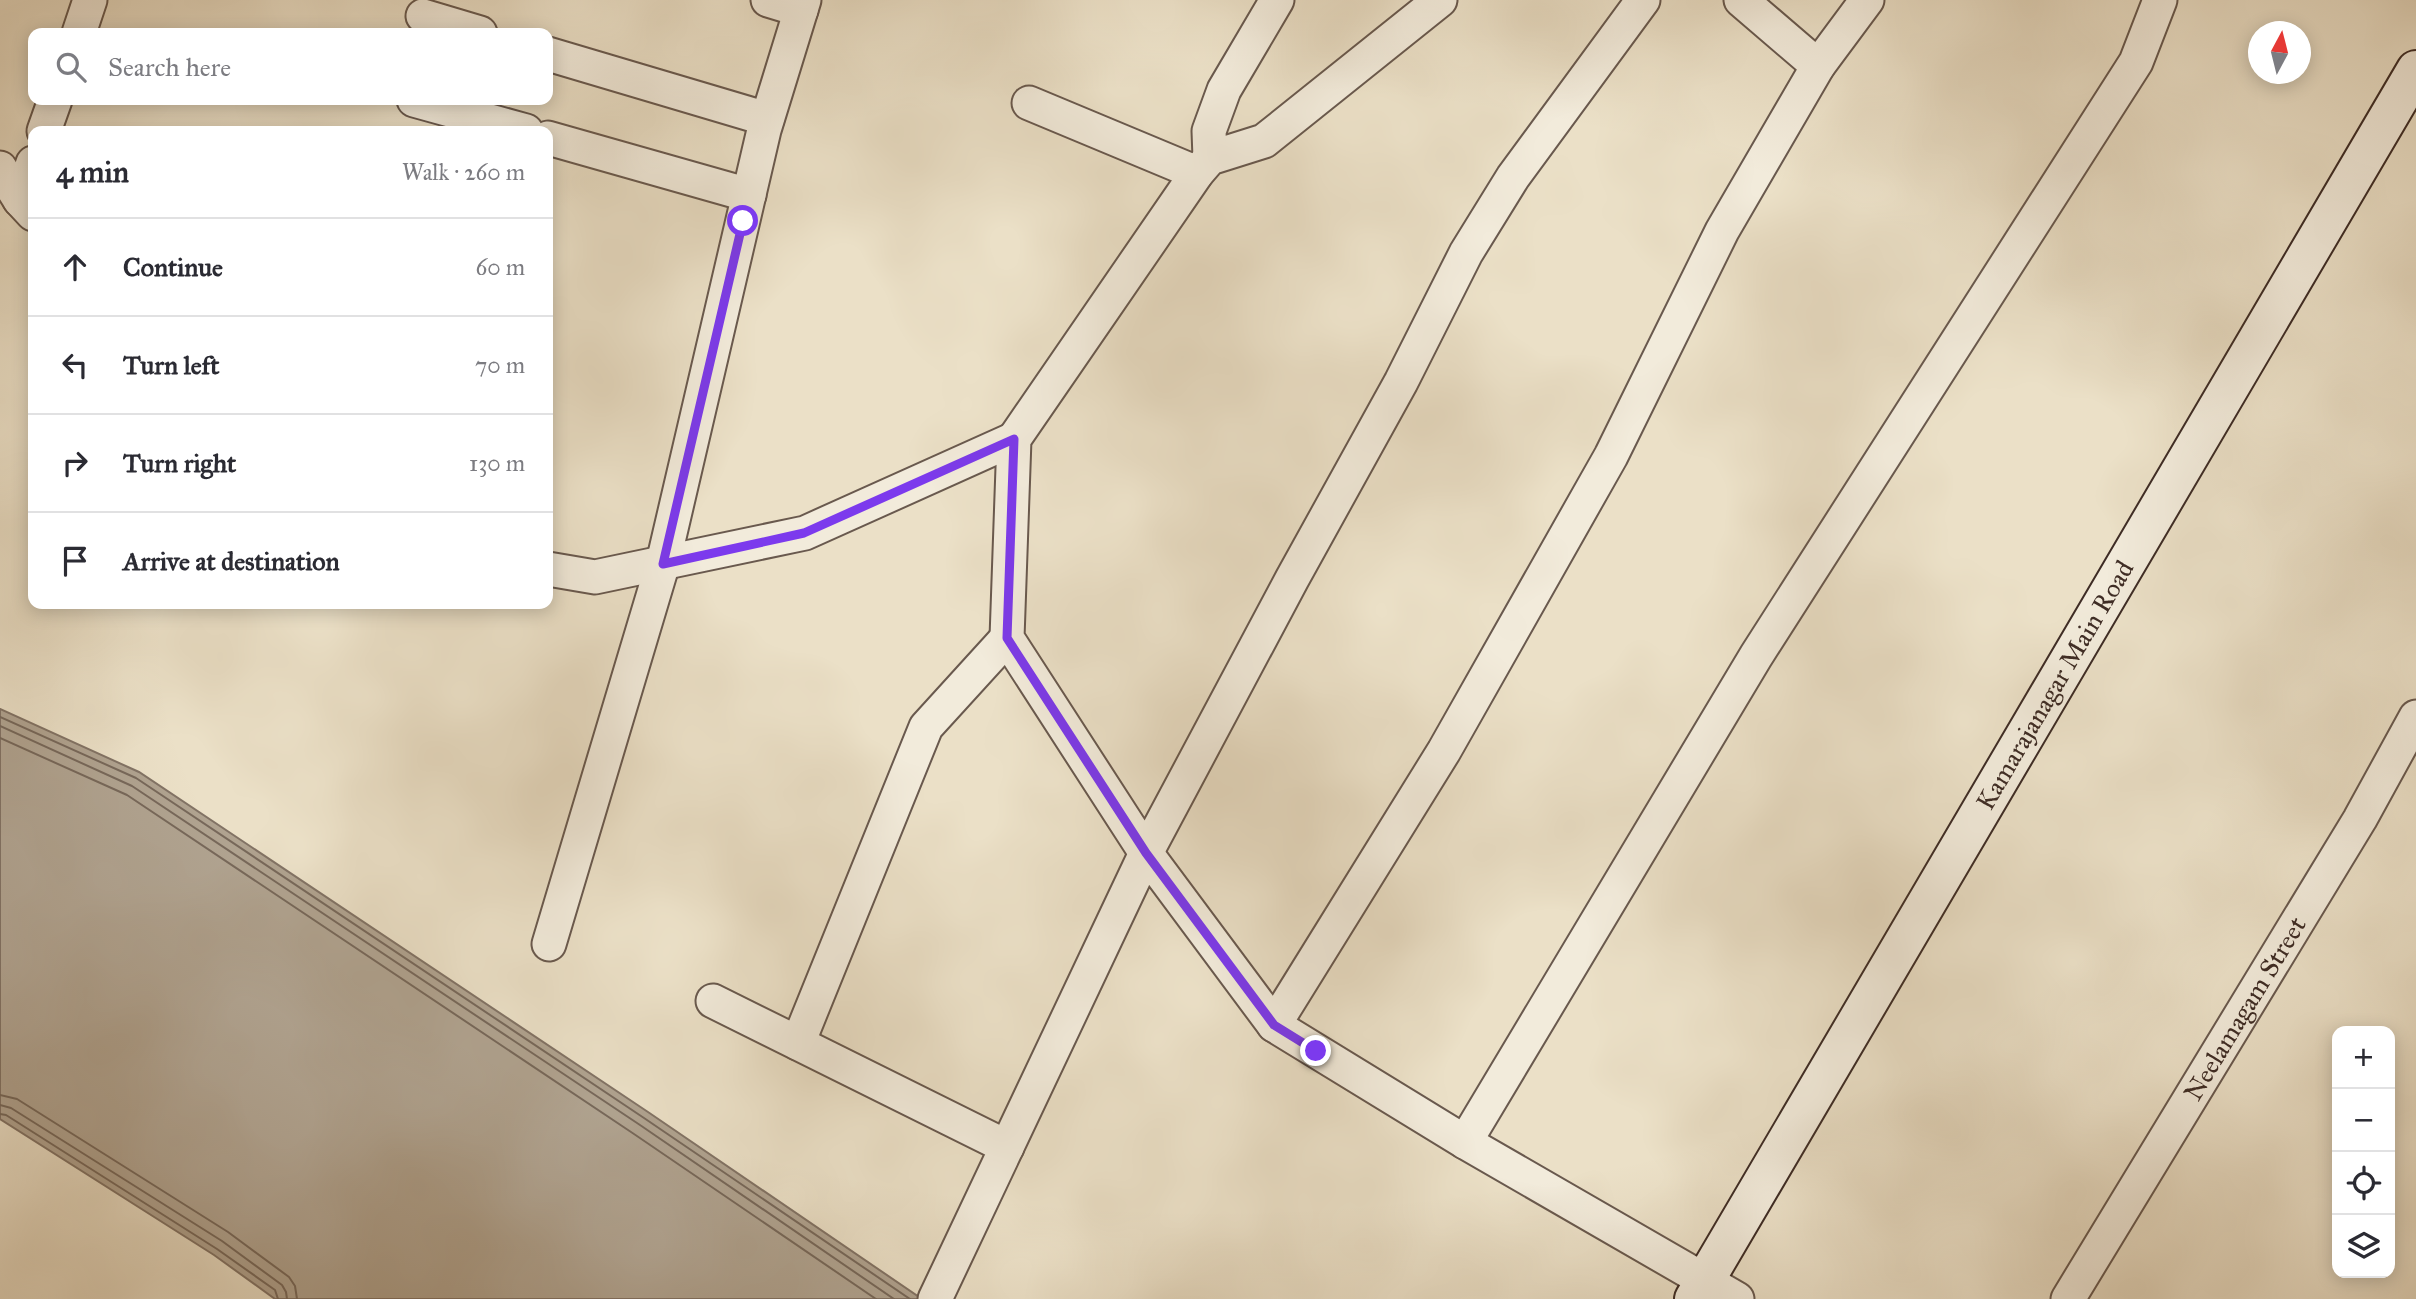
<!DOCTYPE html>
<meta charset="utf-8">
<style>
:root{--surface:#fff;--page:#f2f2f3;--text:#2b2b33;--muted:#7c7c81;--line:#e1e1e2}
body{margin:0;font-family:"IM FELL Great Primer",serif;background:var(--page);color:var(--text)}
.controls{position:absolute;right:21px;bottom:21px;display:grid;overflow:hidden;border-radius:14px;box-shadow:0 4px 18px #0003}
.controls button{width:63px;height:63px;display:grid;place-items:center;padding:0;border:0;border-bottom:2px solid var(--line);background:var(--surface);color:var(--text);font:35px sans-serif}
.compass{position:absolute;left:2248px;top:21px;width:63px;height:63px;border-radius:50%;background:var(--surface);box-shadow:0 4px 18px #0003;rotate:7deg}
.stop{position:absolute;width:21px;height:21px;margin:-16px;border:5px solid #7c3aed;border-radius:50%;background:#fff}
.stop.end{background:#7c3aed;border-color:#fff;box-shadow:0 2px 7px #0008}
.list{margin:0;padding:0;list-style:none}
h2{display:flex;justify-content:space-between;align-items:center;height:91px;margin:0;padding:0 28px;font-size:30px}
h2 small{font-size:23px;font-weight:400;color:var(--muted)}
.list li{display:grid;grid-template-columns:46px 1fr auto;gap:21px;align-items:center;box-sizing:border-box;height:98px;padding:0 28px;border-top:2px solid var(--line)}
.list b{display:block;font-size:26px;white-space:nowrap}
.list em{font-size:23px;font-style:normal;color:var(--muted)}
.icon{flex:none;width:38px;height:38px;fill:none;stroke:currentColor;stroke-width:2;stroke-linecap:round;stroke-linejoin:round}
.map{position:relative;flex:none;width:2416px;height:1299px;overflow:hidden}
.search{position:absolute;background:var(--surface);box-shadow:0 4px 18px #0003;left:28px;top:28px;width:525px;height:77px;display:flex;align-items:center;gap:18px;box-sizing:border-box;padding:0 24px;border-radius:14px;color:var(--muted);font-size:26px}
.panel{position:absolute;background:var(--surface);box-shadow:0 4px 18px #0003;left:28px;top:126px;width:525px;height:483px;border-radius:14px}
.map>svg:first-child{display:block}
.water{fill:#b0a390;stroke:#827365;stroke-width:2}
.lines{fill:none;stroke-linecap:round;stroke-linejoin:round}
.shore{stroke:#77685a;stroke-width:2}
.minor-casing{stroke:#69594e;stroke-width:37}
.secondary-casing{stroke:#3e2c25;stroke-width:42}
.minor{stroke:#f2ebdb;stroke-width:33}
.secondary{stroke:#f2ebdb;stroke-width:38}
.route{stroke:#7c3aed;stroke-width:9}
.labels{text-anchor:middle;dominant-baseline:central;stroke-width:6;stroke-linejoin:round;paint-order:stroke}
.street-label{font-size:26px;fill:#3e2c25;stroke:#f2ebdb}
</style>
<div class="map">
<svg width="2416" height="1299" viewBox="0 0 2416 1299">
<rect width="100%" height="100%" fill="#ebe0c7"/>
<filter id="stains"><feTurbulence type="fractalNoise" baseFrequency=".00286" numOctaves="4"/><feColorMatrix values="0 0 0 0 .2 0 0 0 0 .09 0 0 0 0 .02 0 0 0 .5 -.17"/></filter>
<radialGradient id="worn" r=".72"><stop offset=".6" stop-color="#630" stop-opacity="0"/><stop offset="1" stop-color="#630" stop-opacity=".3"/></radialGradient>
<path class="water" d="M0 709 139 772 648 1112 922 1299H275L214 1255 0 1119Z"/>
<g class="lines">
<path class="shore" d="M0 717 136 778 644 1118 910 1299
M0 726 132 786 640 1125 894 1299
M0 738 127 795 634 1134 876 1299
M0 1095 17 1099 228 1232 289 1277 295 1286 297 1299
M0 1105 11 1108 222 1241 282 1285 286 1292 287 1299
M0 1114 6 1115 217 1249 275 1290 278 1299"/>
<defs>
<g id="minor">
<path d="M768 0 801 10"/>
<path d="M1440 0 1264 141 1210 158 1197 173 1014 439 1007 638 1146 853 1292 579 1401 382 1466 253 1513 177 1643 0"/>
<path d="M1741 0 1818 66"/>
<path d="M423 16 480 33"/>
<path d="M79 33 90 0"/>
<path d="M548 54 767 119"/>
<path d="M414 100 526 131"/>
<path d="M1029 103 1197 173"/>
<path d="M44 131 55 100"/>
<path d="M548 138 749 195"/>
<path d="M1210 158 1209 131 1224 90 1277 0"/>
<path d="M33 163 20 200 33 214"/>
<path d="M0 168 20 200"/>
<path d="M548 569 595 577 805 533 1014 439"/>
<path d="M549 944 663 563 764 130 804 0"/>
<path d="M713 1001 1007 1147"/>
<path d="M1274 1025 1444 751 1611 456 1722 231 1818 66 1867 0"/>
<path d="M798 1043 926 727 1007 638"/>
<path d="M1465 1142 1756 656 2136 62 2160 0"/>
<path d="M935 1299 1146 853 1274 1025 1465 1142 1737 1299"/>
<path id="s1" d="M2068 1299 2360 819 2416 717"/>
</g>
<g id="secondary">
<path id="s2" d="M1694 1299 2416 70"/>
</g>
</defs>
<use href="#minor" class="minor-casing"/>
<use href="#secondary" class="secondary-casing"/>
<use href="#minor" class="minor"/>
<use href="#secondary" class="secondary"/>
</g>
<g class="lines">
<path class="route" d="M743 221 663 564 804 533 1014 439 1007 638 1146 853 1274 1025 1316 1051"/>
</g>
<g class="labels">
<g class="street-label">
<text stroke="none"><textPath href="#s2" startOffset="712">Kamarajanagar Main Road</textPath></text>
<text stroke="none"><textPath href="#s1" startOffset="340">Neelamagam Street</textPath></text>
</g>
</g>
<rect width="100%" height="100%" filter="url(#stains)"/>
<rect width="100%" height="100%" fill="url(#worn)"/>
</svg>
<div class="controls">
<button>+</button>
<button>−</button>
<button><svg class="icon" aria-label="locate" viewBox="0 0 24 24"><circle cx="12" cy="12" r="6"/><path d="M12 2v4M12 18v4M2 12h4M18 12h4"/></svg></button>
<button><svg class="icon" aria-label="layers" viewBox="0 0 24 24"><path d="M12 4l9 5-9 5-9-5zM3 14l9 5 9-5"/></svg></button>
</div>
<svg class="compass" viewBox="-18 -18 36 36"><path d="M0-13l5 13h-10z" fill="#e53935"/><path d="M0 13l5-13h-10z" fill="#7c7c81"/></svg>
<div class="stop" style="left:743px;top:221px"></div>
<div class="stop end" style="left:1316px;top:1051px"></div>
<div class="search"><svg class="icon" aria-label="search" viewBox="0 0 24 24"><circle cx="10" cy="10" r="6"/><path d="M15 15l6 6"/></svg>Search here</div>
<section class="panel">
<h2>4 min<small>Walk · 260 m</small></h2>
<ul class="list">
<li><svg class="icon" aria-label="ahead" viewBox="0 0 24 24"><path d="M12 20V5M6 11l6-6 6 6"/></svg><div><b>Continue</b></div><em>60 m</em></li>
<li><svg class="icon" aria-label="left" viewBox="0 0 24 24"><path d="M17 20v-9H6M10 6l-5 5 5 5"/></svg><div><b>Turn left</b></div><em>70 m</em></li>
<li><svg class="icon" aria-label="right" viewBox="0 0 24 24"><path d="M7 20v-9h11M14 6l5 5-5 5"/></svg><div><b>Turn right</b></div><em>130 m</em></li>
<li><svg class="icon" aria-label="arrive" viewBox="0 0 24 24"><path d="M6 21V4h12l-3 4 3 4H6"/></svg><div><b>Arrive at destination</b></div></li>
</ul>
</section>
</div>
